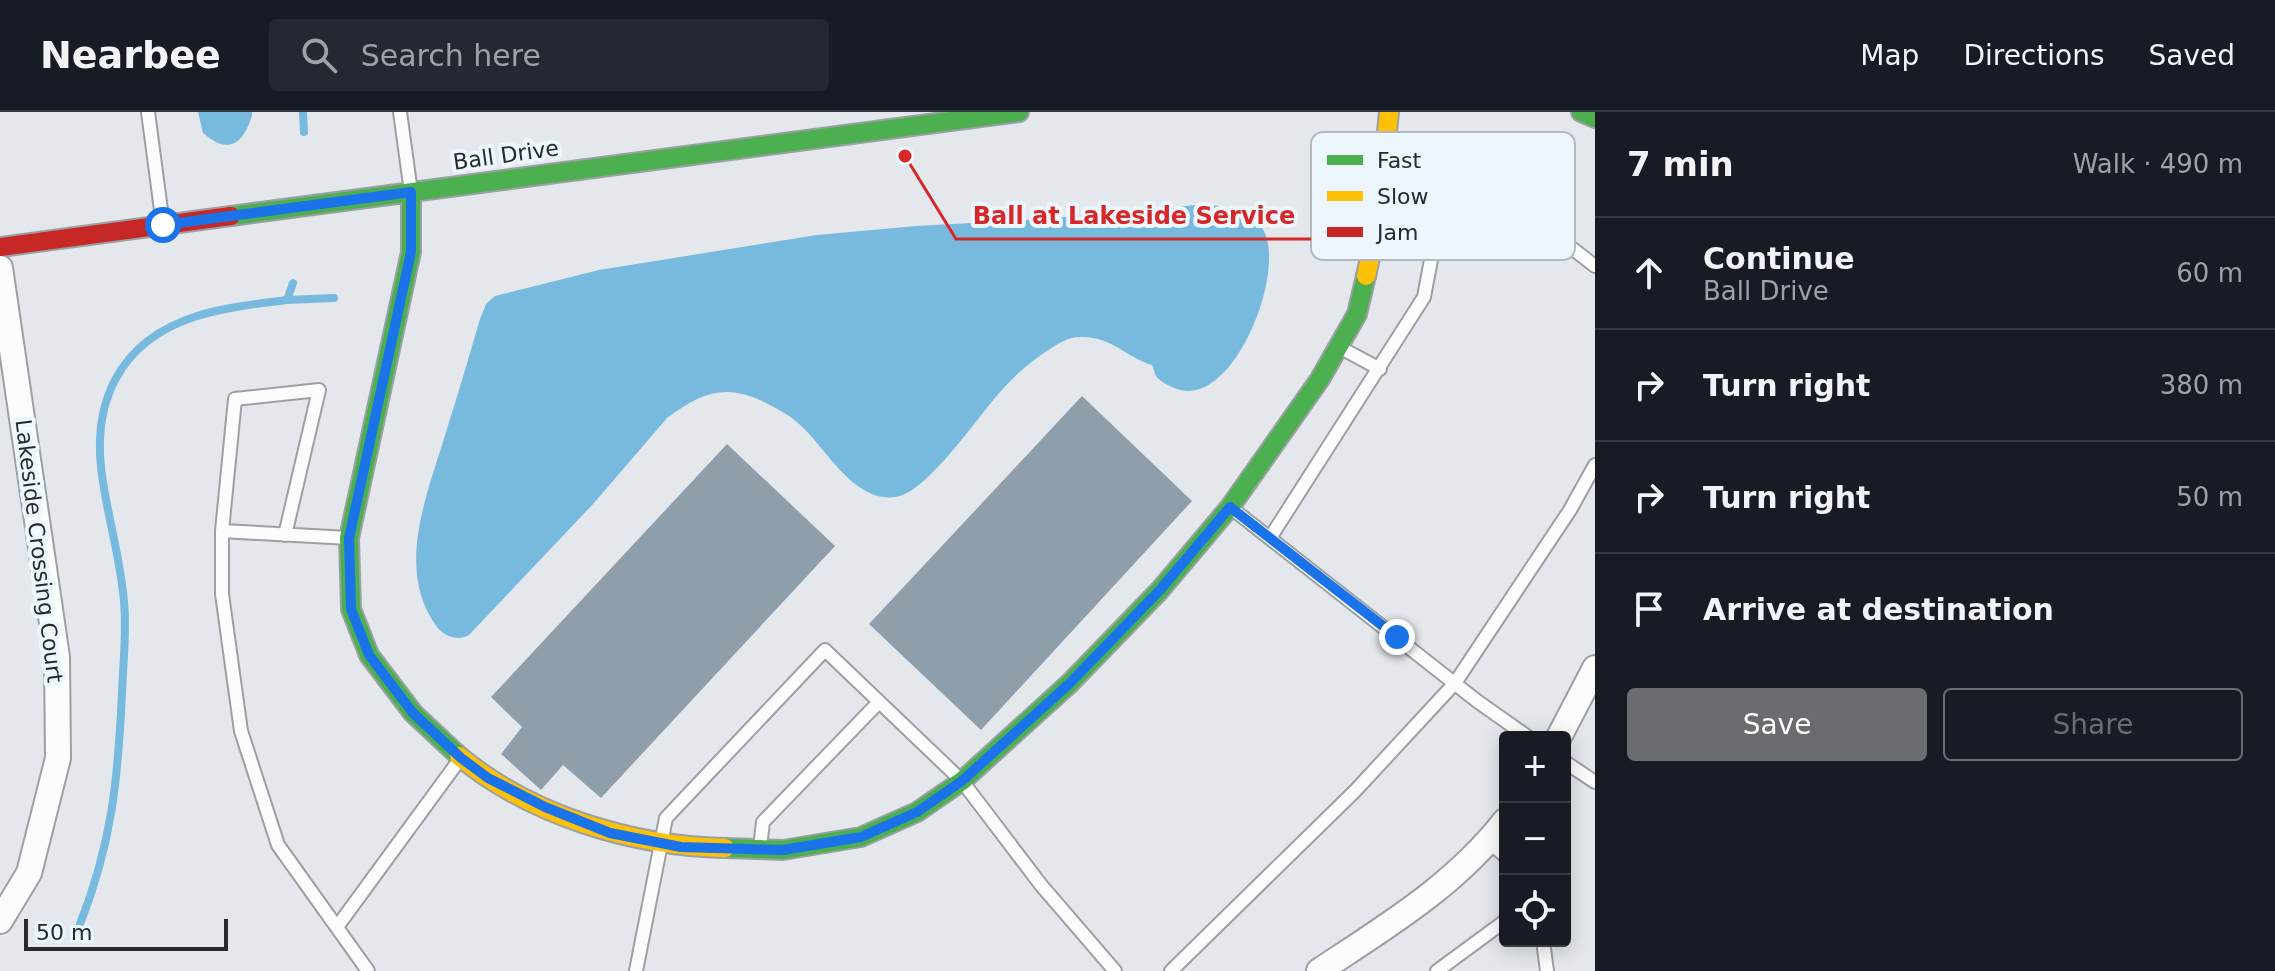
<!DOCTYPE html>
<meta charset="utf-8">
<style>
:root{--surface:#171b24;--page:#242831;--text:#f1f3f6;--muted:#9ea1a6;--line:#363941;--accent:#696c70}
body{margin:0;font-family:"DejaVu Sans",sans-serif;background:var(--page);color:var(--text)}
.controls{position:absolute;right:24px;bottom:24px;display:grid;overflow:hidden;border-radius:8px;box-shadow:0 4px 20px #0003}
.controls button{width:72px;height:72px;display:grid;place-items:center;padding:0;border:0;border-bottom:2px solid var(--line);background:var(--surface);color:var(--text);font:40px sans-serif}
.scale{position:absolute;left:24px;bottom:20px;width:204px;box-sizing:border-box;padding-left:8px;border:4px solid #272a2d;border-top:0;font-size:22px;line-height:28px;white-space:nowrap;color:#272a2d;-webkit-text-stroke:6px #edf5fd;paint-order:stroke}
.stop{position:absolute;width:24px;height:24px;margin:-18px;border:6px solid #1a73e8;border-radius:50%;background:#fff}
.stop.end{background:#1a73e8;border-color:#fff;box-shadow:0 2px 8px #0008}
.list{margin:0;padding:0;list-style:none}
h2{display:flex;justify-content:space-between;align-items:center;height:104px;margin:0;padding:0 32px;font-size:34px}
h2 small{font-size:26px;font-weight:400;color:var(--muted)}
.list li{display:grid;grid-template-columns:52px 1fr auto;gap:24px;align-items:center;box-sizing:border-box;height:112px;padding:0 32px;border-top:2px solid var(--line)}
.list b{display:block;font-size:30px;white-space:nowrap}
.list p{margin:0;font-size:26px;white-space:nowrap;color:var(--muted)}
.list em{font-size:26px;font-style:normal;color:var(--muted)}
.actions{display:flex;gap:16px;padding:24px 32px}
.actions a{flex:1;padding:18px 0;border:2px solid var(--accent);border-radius:8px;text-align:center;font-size:28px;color:var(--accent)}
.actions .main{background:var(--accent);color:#fff}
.icon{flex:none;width:44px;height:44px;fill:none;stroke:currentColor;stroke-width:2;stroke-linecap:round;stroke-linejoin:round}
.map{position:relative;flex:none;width:1595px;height:859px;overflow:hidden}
header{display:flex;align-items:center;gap:48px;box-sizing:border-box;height:112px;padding:0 40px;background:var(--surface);border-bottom:2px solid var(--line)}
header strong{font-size:38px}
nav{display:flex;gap:44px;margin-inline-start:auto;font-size:28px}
.search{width:560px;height:72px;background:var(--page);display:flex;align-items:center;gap:20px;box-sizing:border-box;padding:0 28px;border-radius:8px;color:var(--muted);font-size:30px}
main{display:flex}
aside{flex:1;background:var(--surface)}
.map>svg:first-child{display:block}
.water{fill:#77badd}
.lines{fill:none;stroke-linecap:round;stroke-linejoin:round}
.stream{stroke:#77badd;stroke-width:8}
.building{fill:#8e9eaa}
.lane-casing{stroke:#9da0a3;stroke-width:16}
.street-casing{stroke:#9da0a3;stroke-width:28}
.fast-casing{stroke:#9da0a3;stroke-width:22}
.slow-casing{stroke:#9da0a3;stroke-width:22}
.jam-casing{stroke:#9da0a3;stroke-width:22}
.lane{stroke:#fbfcfc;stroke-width:12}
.street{stroke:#fbfcfc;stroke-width:24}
.fast{stroke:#4caf50;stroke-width:18}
.slow{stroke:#ffc107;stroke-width:18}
.jam{stroke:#c62828;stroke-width:18}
.route{stroke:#1a73e8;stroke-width:10}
.labels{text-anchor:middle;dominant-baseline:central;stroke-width:8;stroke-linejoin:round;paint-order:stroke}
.street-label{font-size:22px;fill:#272a2d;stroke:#edf5fd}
.key{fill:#edf5fd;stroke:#b2b8bf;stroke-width:2}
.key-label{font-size:22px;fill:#272a2d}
.leader{fill:none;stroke:#d62828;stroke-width:3}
.callout-dot{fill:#d62828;stroke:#edf5fd;stroke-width:3}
.callout-label{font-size:24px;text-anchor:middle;font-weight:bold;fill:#d62828;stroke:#edf5fd;stroke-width:8;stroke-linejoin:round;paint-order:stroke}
</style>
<header>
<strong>Nearbee</strong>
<div class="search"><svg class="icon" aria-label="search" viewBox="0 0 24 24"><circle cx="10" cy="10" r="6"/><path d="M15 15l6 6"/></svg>Search here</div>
<nav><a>Map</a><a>Directions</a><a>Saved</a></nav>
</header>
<main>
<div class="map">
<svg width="1595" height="859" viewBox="0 0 1595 859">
<rect width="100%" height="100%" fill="#e4e8ec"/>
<path class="water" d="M198 0H252V3C244 31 229 44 203 21Z
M1206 92C1225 95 1250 99 1262 116 1289 155 1234 297 1177 277 1171 275 1159 269 1156 264 1154 260 1154 256 1152 253 1125 245 1112 224 1080 225 1067 225 1058 232 1047 239 1030 250 1015 263 1001 279 978 304 928 380 896 385 853 391 826 335 798 311 788 302 774 295 762 289 723 271 700 282 667 306L594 391 469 523C458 529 445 525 437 515 394 457 428 381 446 320 458 282 469 245 480 207L486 192 495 184 599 158 817 123 916 114 1044 107Z"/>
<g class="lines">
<path class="stream" d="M303 0 304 20
M287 188 334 186
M80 812C112 731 118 667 122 581 123 551 127 520 124 490 121 450 109 410 103 370 90 292 118 229 197 204 226 195 257 192 287 188L293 171"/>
</g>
<path class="building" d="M1082 284 1192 389 981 618 869 512Z
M727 332 835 434 601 686 563 653 541 678 501 642 522 615 491 585Z"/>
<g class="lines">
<defs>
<path id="lane" d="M148 0 163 113
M400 0 411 80
M1341 236 1380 257
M1230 395 1477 589 1528 625
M222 419 235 287 319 278 285 423
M349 426 222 419V482L241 619 278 733 368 859
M1270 426 1424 185 1445 73 1538 110 1595 154
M1565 650 1595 670
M1489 730 1505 744
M760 735 763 710 879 590
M337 815 460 647
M1543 829 1547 859
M636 859 666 706 825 538 962 669 1041 773 1115 859
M1171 859 1355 679 1455 571 1570 398 1595 353
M1437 859 1505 809"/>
<path id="street" d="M0 156 57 545 58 646 29 761 0 809
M1559 625 1595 556
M1319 859C1387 814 1454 774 1505 709"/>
<path id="fast" d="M1581 0 1595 6
M411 80V140L349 426 351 497 369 543 413 601 459 644
M231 104 1019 0
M725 736 783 738 861 725 917 700 962 669 1070 571 1160 478 1230 395 1320 267 1357 202 1366 164"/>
<path id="slow" d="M1366 164 1378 109 1389 0
M459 644C531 704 633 734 725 736"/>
<path id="jam" d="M0 135 231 104"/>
</defs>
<use href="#lane" class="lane-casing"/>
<use href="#street" class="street-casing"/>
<use href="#fast" class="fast-casing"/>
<use href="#slow" class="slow-casing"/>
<use href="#jam" class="jam-casing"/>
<use href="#lane" class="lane"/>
<use href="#street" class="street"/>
<use href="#fast" class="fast"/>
<use href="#slow" class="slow"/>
<use href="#jam" class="jam"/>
</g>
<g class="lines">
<path class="route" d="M163 113 411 80V140L349 426 351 497 369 543 413 601 461 646 488 666 545 695 610 721 681 735 783 738 861 725 917 700 962 669 1070 571 1160 478 1230 395 1397 525"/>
</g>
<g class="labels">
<g class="street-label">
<text transform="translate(506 43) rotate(-8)">Ball Drive</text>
<text transform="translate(39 439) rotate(83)">Lakeside Crossing Court</text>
</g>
</g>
<rect x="1311" y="20" width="264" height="128" rx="12" class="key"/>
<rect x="1327" y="43" width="36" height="10" fill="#4caf50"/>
<rect x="1327" y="79" width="36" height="10" fill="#ffc107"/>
<rect x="1327" y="115" width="36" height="10" fill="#c62828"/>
<g class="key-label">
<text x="1377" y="56">Fast</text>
<text x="1377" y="92">Slow</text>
<text x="1377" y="128">Jam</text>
</g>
<path class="leader" d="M905 44L956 127H1311"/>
<circle class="callout-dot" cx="905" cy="44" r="8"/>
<g class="callout-label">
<text x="1134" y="112">Ball at Lakeside Service</text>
</g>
</svg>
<div class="controls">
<button>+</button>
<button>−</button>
<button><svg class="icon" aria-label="locate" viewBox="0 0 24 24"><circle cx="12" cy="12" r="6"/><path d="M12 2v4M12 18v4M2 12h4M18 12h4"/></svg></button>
</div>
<div class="scale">50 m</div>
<div class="stop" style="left:163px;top:113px"></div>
<div class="stop end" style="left:1397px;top:525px"></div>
</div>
<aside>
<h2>7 min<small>Walk · 490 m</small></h2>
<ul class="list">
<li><svg class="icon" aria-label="ahead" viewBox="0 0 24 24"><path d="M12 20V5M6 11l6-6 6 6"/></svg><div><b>Continue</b><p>Ball Drive</p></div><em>60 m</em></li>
<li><svg class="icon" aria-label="right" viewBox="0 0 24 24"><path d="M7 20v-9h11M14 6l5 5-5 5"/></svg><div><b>Turn right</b></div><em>380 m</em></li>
<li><svg class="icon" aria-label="right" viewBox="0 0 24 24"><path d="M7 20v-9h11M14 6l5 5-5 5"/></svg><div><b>Turn right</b></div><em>50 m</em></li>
<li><svg class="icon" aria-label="arrive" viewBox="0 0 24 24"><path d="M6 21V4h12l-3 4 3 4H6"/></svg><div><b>Arrive at destination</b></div></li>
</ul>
<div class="actions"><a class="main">Save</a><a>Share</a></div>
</aside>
</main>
